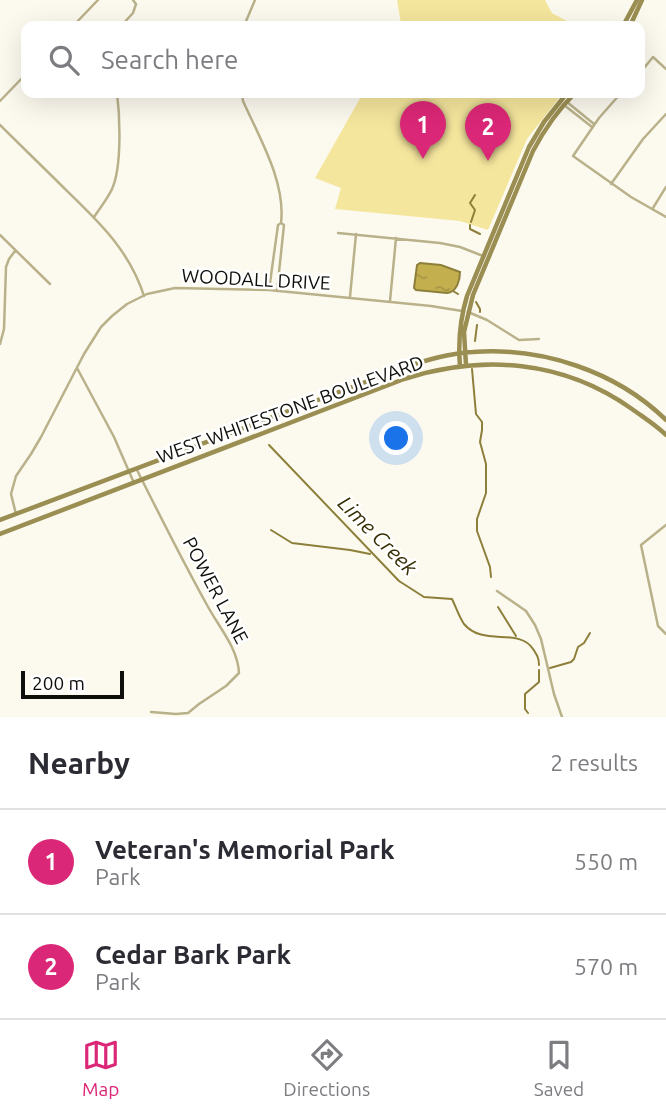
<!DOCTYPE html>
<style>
:root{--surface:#fff;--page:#f7f7f7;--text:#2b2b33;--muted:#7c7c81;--line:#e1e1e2;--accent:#db2777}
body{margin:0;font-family:Ubuntu,sans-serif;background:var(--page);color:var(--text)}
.scale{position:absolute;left:21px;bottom:18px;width:103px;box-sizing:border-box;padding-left:7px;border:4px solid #0f0f0b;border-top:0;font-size:19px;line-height:24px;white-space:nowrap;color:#0f0f0b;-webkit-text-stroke:5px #fff;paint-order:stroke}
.you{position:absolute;left:397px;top:439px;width:24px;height:24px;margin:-18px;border:5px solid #fff;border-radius:50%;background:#1a73e8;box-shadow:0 0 0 10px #1a73e833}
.badge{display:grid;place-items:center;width:46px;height:46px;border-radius:50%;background:var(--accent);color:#fff;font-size:23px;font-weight:700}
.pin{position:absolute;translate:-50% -58px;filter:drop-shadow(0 2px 4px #0008)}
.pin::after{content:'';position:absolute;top:37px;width:24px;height:21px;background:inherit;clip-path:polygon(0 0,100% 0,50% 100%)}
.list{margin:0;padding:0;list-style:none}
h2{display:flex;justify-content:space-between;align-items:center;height:91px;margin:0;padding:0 28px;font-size:30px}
h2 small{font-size:23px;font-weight:400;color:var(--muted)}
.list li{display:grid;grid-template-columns:46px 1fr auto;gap:21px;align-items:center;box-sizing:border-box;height:105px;padding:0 28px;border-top:2px solid var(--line)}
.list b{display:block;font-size:26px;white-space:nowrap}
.list p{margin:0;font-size:23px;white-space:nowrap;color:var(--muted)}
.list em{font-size:23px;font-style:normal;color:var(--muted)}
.icon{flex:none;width:38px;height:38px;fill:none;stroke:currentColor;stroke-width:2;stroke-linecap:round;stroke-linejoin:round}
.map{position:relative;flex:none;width:666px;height:717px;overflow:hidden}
.search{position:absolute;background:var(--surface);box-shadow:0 7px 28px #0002;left:21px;right:21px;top:21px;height:77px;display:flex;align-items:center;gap:18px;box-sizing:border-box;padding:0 24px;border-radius:14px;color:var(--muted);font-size:26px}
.sheet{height:301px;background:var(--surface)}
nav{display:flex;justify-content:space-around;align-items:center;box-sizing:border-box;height:98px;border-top:2px solid var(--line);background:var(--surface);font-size:19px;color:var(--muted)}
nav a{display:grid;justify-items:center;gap:4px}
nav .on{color:var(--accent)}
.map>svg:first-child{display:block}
.park{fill:#f5e69d}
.water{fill:url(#water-ripples);stroke:#8d7f3a;stroke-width:2}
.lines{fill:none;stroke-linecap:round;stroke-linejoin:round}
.stream{stroke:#8d7f3a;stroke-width:2}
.street{stroke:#b9b18a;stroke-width:2.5}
.secondary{stroke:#9a8e52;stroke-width:4.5}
.labels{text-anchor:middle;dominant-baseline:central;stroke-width:5;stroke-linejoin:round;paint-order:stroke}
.street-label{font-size:19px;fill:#0f0f0b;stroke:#fff}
.water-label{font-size:21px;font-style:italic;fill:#372f03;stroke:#fff}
</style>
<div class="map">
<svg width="666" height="717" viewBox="0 0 666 717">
<defs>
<pattern id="water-ripples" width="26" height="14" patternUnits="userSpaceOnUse" patternTransform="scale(1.75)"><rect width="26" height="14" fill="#c3af4e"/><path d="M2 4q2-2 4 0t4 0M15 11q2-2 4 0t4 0" fill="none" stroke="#a69543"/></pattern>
</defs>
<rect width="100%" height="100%" fill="#fcfaef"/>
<path class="park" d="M397 0H545L552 13 576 26H400L401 24Z
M363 93H563L527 139 488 230 460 221 335 209 341 188 315 178Z"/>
<path class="water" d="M420 263 441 265 460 272C460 280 457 292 447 293L416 290 414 288 417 265Z"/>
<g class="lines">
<path class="stream" d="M471 222 475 210 470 203 475 195
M470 225V229L480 234
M453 291 458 294
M476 302 480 309V312
M475 341 477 325
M472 369 476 414 482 422V430L480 442 486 464V493L477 519V531L490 567 491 577
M269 445 399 581 424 597 452 599C456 607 459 617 464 624 483 647 519 627 533 649 537 655 539 658 539 665
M271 530 292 543 350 550 370 554
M498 607 516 636
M550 668 571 662 574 659 578 647 584 643 590 633
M528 713 525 709V694L539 682V670"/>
<path class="street" d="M73 26 98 0
M121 26 133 13 136 4 133 0
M244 26 255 0
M640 73 653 57 666 69
M242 93 243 101C259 137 286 182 281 223L278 225 269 290
M621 93 599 118 573 156 631 197 666 217
M0 101 26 74
M567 102 594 124
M564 105 592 127
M0 125C21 146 42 166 63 187 97 220 129 249 144 296
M611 184 643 139 666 114
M653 208 666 187
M94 217C100 208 108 198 112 189 122 167 120 117 117 93
M338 233 440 243 460 247 483 256
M0 235 50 284
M277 291 284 225 281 223
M350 297 356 234
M390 301 396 238
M468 312 487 320 519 340 539 339
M0 344 4 329 6 267 9 259 15 251
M77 368 114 437 134 483
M136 468C159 514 182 560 207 605 218 626 238 648 239 673L226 686 199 704 188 713 176 714 151 712
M16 514 11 494 16 476 31 454 41 437 84 354 101 327 112 316 127 304 147 294 175 288 269 290 431 306 462 311
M666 525 641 545 658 626 666 634
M497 591 526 611 535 625 541 639 554 694 562 717"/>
<path class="secondary" d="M623 26 637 0
M630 26 642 0
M466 365 464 332 473 295 533 151C544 130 558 110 575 93
M460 366C458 342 460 319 467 296L529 147 544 122 567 93
M0 520 405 367C427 360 450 353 473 352 542 347 616 371 666 420
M0 534 404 379C483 354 563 360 632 409 643 417 656 425 666 435"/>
</g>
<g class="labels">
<g class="street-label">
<text transform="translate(256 279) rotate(3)">WOODALL DRIVE</text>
<text transform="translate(290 409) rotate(-20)">WEST WHITESTONE BOULEVARD</text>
<text transform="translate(216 590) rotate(62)">POWER LANE</text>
</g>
<g class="water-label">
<text transform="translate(378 535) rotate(45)">Lime Creek</text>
</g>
</g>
</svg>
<div class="scale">200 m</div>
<div class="you"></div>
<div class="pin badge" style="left:423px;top:159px">1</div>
<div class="pin badge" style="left:488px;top:161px">2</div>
<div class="search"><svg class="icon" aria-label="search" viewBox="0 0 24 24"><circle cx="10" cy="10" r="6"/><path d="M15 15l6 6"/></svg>Search here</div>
</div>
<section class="sheet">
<h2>Nearby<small>2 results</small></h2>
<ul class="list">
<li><span class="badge">1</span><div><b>Veteran's Memorial Park</b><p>Park</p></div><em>550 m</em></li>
<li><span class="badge">2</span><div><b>Cedar Bark Park</b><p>Park</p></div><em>570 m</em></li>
</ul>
</section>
<nav>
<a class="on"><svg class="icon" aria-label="map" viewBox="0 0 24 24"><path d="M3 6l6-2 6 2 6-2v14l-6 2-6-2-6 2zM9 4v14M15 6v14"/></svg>Map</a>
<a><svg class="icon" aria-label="directions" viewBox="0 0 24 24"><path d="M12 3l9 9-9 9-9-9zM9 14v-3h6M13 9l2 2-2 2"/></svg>Directions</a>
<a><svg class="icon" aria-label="saved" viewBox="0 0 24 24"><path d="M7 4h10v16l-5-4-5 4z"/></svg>Saved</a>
</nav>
